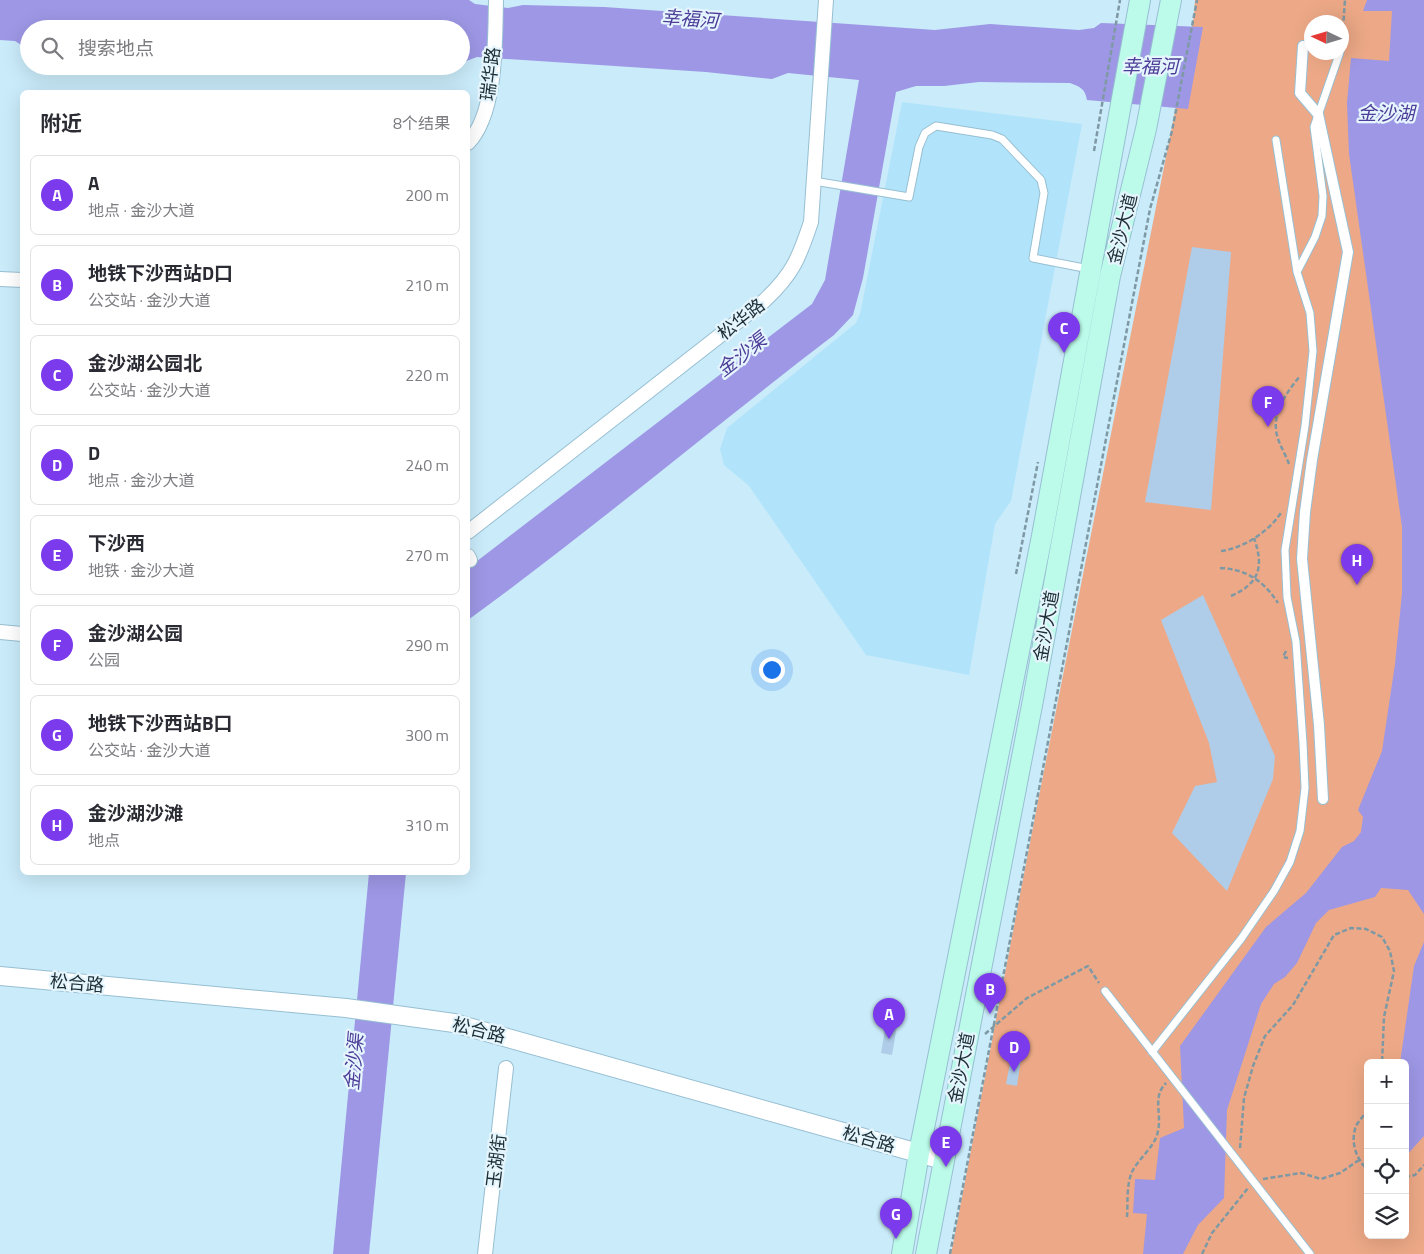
<!DOCTYPE html>
<html lang="zh">
<meta charset="utf-8">
<style>
:root{--surface:#fff;--page:#f2f2f3;--text:#2b2b33;--muted:#7c7c81;--line:#e1e1e2;--accent:#7c3aed}
body{margin:0;font-family:"Titillium Web","Noto Sans SC",sans-serif;background:var(--page);color:var(--text)}
.controls{position:absolute;right:15px;bottom:15px;display:grid;overflow:hidden;border-radius:8px;box-shadow:0 5px 20px #0002}
.controls button{width:45px;height:45px;display:grid;place-items:center;padding:0;border:0;border-bottom:1px solid var(--line);background:var(--surface);color:var(--text);font:25px sans-serif}
.compass{position:absolute;left:1304px;top:15px;width:45px;height:45px;border-radius:50%;background:var(--surface);box-shadow:0 5px 20px #0002;rotate:274deg}
.you{position:absolute;left:771px;top:669px;width:18px;height:18px;margin:-12px;border:4px solid #fff;border-radius:50%;background:#1a73e8;box-shadow:0 0 0 8px #1a73e833}
.badge{display:grid;place-items:center;width:32px;height:32px;border-radius:50%;background:var(--accent);color:#fff;font-size:16px;font-weight:700}
.pin{position:absolute;translate:-50% -41px;filter:drop-shadow(0 1px 2px #0008)}
.pin::after{content:'';position:absolute;top:26px;width:18px;height:15px;background:inherit;clip-path:polygon(0 0,100% 0,50% 100%)}
.list{margin:0;padding:0;list-style:none}
h2{display:flex;justify-content:space-between;align-items:center;height:65px;margin:0;padding:0 20px;font-size:21px}
h2 small{font-size:16px;font-weight:400;color:var(--muted)}
.list li{display:grid;grid-template-columns:32px 1fr auto;gap:15px;align-items:center;box-sizing:border-box;height:80px;margin:0 10px 10px;padding:0 10px;border:1px solid var(--line);border-radius:8px}
.list b{display:block;font-size:19px;white-space:nowrap}
.list p{margin:0;font-size:16px;white-space:nowrap;color:var(--muted)}
.list em{font-size:16px;font-style:normal;color:var(--muted)}
.icon{flex:none;width:28px;height:28px;fill:none;stroke:currentColor;stroke-width:2;stroke-linecap:round;stroke-linejoin:round}
.map{position:relative;flex:none;width:1424px;height:1254px;overflow:hidden}
.search{position:absolute;background:var(--surface);box-shadow:0 5px 20px #0002;left:20px;top:20px;width:450px;height:55px;display:flex;align-items:center;gap:12px;box-sizing:border-box;padding:0 18px;border-radius:28px;color:var(--muted);font-size:19px}
.panel{position:absolute;background:var(--surface);box-shadow:0 5px 20px #0002;left:20px;top:90px;width:450px;height:785px;border-radius:8px}
.map>svg:first-child{display:block}
.built{fill:#b1e4fa}
.green{fill:#eda987;fill-rule:evenodd}
.water{fill:#9d97e5}
.building{fill:#afcce8}
.lines{fill:none;stroke-linecap:round;stroke-linejoin:round}
.service-casing{stroke:#97bfd2;stroke-width:9}
.pedestrian-casing{stroke:#97bfd2;stroke-width:12}
.minor-casing{stroke:#97bfd2;stroke-width:16}
.tertiary-casing{stroke:#97bfd2;stroke-width:20}
.secondary-casing{stroke:#97bfd2;stroke-width:22}
.path{stroke:#7f99a4;stroke-width:2.5;stroke-dasharray:5 2.5;stroke-linecap:butt}
.service{stroke:#fff;stroke-width:7}
.pedestrian{stroke:#fff;stroke-width:10}
.minor{stroke:#fff;stroke-width:14}
.tertiary{stroke:#fff;stroke-width:18}
.secondary{stroke:#bcfbea;stroke-width:20}
.labels{text-anchor:middle;dominant-baseline:central;stroke-width:4.5;stroke-linejoin:round;paint-order:stroke}
.street-label{font-size:18px;fill:#1d2e35;stroke:#e5f5fd}
.water-label{font-size:19px;font-style:italic;fill:#4d3c98;stroke:#e5f5fd}
</style>
<div class="map">
<svg width="1424" height="1254" viewBox="0 0 1424 1254">
<rect width="100%" height="100%" fill="#caebfa"/>
<path class="built" d="M902 102 1082 124 1011 501 995 524 969 675 866 655 749 486 724 465 720 449 727 428 856 323 860 314Z"/>
<path class="green" d="M1195 0H1424V1254H951L1038 801 1194 16ZM1312 22H1342V52H1312ZM1368 1063H1405V1235H1368Z"/>
<path class="water" d="M0 0H469L475 4 508 8 523 5 604 7 935 30 990 24 1079 30 1094 28 1101 23 1203 27 1188 109 1087 100C1085 89 1081 87 1070 83L979 82 944 86H916L896 92 863 278 853 315 834 335C711 429 593 529 468 620V568L812 304 825 280 859 80 788 73 772 79 706 72 477 57 461 63V29H29V48H26L15 41 0 40Z
M1367 0H1424V914L1408 890 1381 888 1375 897 1329 910 1316 923 1297 963 1285 977 1274 984 1261 1004 1227 1110 1224 1198 1198 1225 1183 1254H1143L1147 1214 1133 1213 1135 1179 1155 1180 1160 1138 1184 1128 1180 1046 1266 927 1306 893 1342 847 1354 841 1361 832 1363 817 1358 810 1382 751 1395 664 1402 593V527L1349 154 1347 103 1351 58 1389 61 1392 11H1363Z
M369 873H406L369 1254H333Z
M1424 942V1136L1405 1157V1063H1400L1414 966Z"/>
<path class="building" d="M1192 247 1231 252 1211 510 1145 502Z
M1203 595 1275 756 1273 779 1227 891 1172 833 1195 786 1217 782 1209 743 1161 620Z
M886 1024 897 1026 892 1055 881 1053Z
M1011 1058 1021 1059 1017 1086 1006 1084Z"/>
<g class="lines">
<defs>
<path id="service" d="M814 181 909 197 919 147 925 133 936 126 992 135 1002 139 1041 180 1044 193 1033 258 1089 269
M1297 272 1315 237 1322 216 1323 196 1314 127 1340 52
M1105 991 1310 1254
M1152 1052 1241 939 1274 891 1290 862 1300 831 1305 788 1303 743 1296 642 1287 597 1285 550 1305 426 1313 351 1310 313 1297 272 1276 140"/>
<path id="pedestrian" d="M1303 46 1300 93 1318 114 1348 252 1312 460 1305 512 1302 559 1319 725 1323 799"/>
<path id="minor" d="M468 143C497 113 495 40 496 0
M0 279 22 280
M468 532 764 301C793 274 799 258 811 222L826 0
M468 556 470 560
M0 632 22 634
M485 1254 506 1068"/>
<path id="tertiary" d="M0 976 346 1008 454 1023 943 1160"/>
<path id="secondary" d="M902 1254 919 1153 1042 536 1140 0
M926 1254 1033 700 1110 276 1146 129 1171 0"/>
</defs>
<use href="#service" class="service-casing"/>
<use href="#pedestrian" class="pedestrian-casing"/>
<use href="#minor" class="minor-casing"/>
<use href="#tertiary" class="tertiary-casing"/>
<use href="#secondary" class="secondary-casing"/>
<path class="path" d="M1342 43 1345 0
M1094 151 1120 0
M1289 464C1285 453 1277 441 1276 430 1274 409 1288 391 1300 376
M1221 551C1244 548 1268 532 1281 513
M1220 568C1246 569 1264 581 1278 603
M1016 574 1038 462
M1231 596C1260 583 1264 567 1254 538
M1286 651 1283 657 1288 658
M985 1034 1027 998 1088 966 1099 983
M1368 1109C1365 1115 1359 1120 1356 1126 1350 1142 1356 1159 1368 1170
M1240 1148 1244 1098 1253 1066 1265 1036 1293 1005 1334 935 1351 928 1366 929 1382 937 1390 951 1394 971 1384 1017 1382 1063
M1405 1177 1415 1175 1424 1165
M1263 1179 1301 1173 1321 1179 1340 1173 1359 1160
M1127 1217C1128 1203 1126 1183 1133 1170 1140 1157 1155 1147 1158 1131 1162 1113 1152 1097 1166 1083
M950 1254 1150 209 1172 131 1197 0
M1202 1254 1212 1233 1248 1188"/>
<use href="#service" class="service"/>
<use href="#pedestrian" class="pedestrian"/>
<use href="#minor" class="minor"/>
<use href="#tertiary" class="tertiary"/>
<use href="#secondary" class="secondary"/>
</g>
<g class="labels">
<g class="street-label">
<text transform="translate(490 74) rotate(-83)">瑞华路</text>
<text transform="translate(1122 229) rotate(-76)">金沙大道</text>
<text transform="translate(741 319) rotate(-38)">松华路</text>
<text transform="translate(1046 626) rotate(-80)">金沙大道</text>
<text transform="translate(77 983) rotate(5)">松合路</text>
<text transform="translate(479 1030) rotate(14)">松合路</text>
<text transform="translate(961 1068) rotate(-79)">金沙大道</text>
<text transform="translate(869 1139) rotate(16)">松合路</text>
<text transform="translate(496 1161) rotate(-83)">玉湖街</text>
</g>
<g class="water-label">
<text transform="translate(690 18) rotate(4)">幸福河</text>
<text x="1150" y="65">幸福河</text>
<text x="1386" y="112">金沙湖</text>
<text transform="translate(741 354) rotate(-38)">金沙渠</text>
<text transform="translate(353 1062) rotate(-85)">金沙渠</text>
</g>
</g>
</svg>
<div class="controls">
<button>+</button>
<button>−</button>
<button><svg class="icon" aria-label="locate" viewBox="0 0 24 24"><circle cx="12" cy="12" r="6"/><path d="M12 2v4M12 18v4M2 12h4M18 12h4"/></svg></button>
<button><svg class="icon" aria-label="layers" viewBox="0 0 24 24"><path d="M12 4l9 5-9 5-9-5zM3 14l9 5 9-5"/></svg></button>
</div>
<svg class="compass" viewBox="-18 -18 36 36"><path d="M0-13l5 13h-10z" fill="#e53935"/><path d="M0 13l5-13h-10z" fill="#7c7c81"/></svg>
<div class="you"></div>
<div class="pin badge" style="left:889px;top:1039px">A</div>
<div class="pin badge" style="left:990px;top:1014px">B</div>
<div class="pin badge" style="left:1064px;top:353px">C</div>
<div class="pin badge" style="left:1014px;top:1072px">D</div>
<div class="pin badge" style="left:946px;top:1167px">E</div>
<div class="pin badge" style="left:1268px;top:427px">F</div>
<div class="pin badge" style="left:896px;top:1239px">G</div>
<div class="pin badge" style="left:1357px;top:585px">H</div>
<div class="search"><svg class="icon" aria-label="search" viewBox="0 0 24 24"><circle cx="10" cy="10" r="6"/><path d="M15 15l6 6"/></svg>搜索地点</div>
<section class="panel">
<h2>附近<small>8个结果</small></h2>
<ul class="list">
<li><span class="badge">A</span><div><b>A</b><p>地点 · 金沙大道</p></div><em>200 m</em></li>
<li><span class="badge">B</span><div><b>地铁下沙西站D口</b><p>公交站 · 金沙大道</p></div><em>210 m</em></li>
<li><span class="badge">C</span><div><b>金沙湖公园北</b><p>公交站 · 金沙大道</p></div><em>220 m</em></li>
<li><span class="badge">D</span><div><b>D</b><p>地点 · 金沙大道</p></div><em>240 m</em></li>
<li><span class="badge">E</span><div><b>下沙西</b><p>地铁 · 金沙大道</p></div><em>270 m</em></li>
<li><span class="badge">F</span><div><b>金沙湖公园</b><p>公园</p></div><em>290 m</em></li>
<li><span class="badge">G</span><div><b>地铁下沙西站B口</b><p>公交站 · 金沙大道</p></div><em>300 m</em></li>
<li><span class="badge">H</span><div><b>金沙湖沙滩</b><p>地点</p></div><em>310 m</em></li>
</ul>
</section>
</div>
